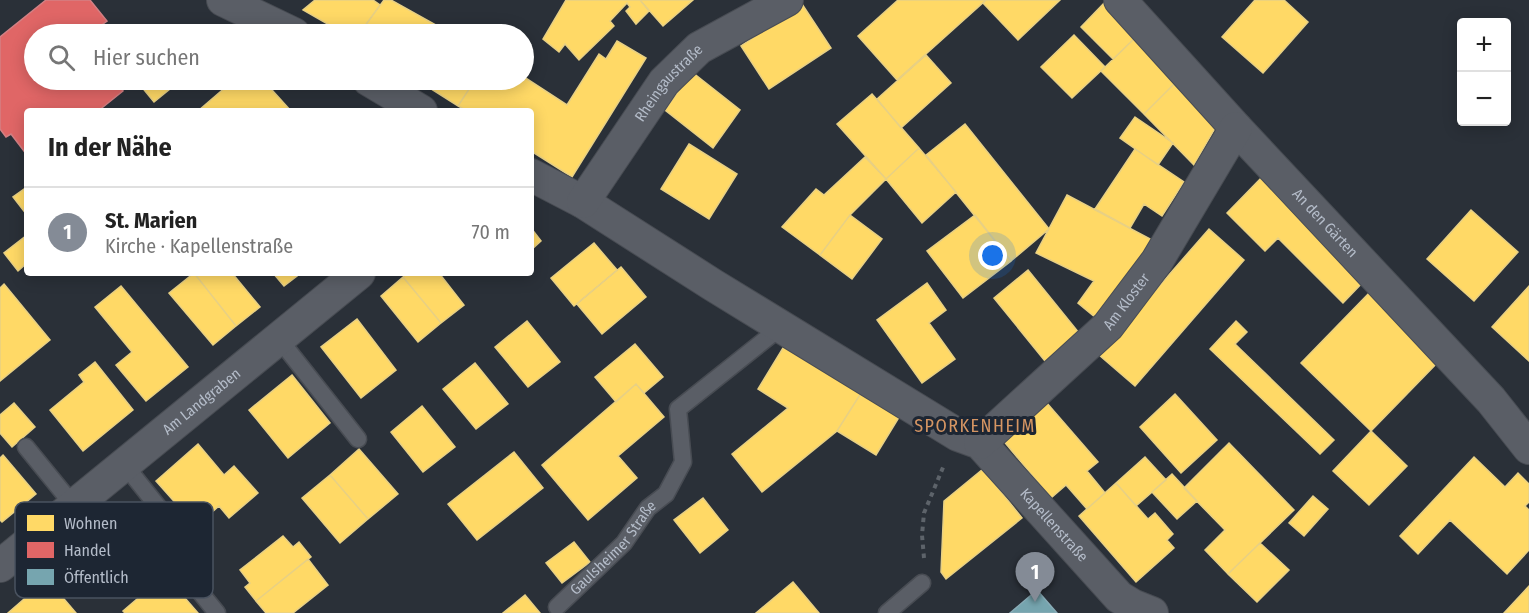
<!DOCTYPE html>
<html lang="de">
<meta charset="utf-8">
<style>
:root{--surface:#fff;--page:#f6f6f6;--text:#222;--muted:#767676;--line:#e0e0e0;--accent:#848b96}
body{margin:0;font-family:"Fira Sans Condensed",sans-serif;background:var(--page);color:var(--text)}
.controls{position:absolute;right:18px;top:18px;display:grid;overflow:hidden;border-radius:6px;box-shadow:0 3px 15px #0003}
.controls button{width:54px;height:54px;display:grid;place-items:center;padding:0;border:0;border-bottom:2px solid var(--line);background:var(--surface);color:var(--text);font:30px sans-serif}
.you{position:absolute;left:993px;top:256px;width:21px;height:21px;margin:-15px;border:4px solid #fff;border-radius:50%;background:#1a73e8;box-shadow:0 0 0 9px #1a73e833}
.badge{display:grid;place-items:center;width:39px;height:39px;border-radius:50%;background:var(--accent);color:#fff;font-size:20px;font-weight:700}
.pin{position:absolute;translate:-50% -50px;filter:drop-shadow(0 2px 3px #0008)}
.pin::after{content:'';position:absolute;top:32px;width:21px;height:18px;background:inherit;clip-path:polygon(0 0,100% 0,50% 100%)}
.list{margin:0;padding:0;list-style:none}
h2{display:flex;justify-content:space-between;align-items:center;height:78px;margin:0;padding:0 24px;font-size:26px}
h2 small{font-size:20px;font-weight:400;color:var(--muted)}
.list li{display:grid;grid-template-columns:39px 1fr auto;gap:18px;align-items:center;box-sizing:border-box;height:90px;padding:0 24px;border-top:2px solid var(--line)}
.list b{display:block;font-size:22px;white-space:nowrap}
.list p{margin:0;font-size:20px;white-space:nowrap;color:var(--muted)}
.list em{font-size:20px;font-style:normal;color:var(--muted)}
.icon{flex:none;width:33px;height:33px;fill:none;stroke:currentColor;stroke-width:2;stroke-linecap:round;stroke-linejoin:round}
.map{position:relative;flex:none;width:1529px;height:613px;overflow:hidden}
.search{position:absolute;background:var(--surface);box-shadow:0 3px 15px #0003;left:24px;top:24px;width:510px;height:66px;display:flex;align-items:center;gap:15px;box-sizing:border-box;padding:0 21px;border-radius:33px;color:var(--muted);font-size:22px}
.panel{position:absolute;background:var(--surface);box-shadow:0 3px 15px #0003;left:24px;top:108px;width:510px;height:168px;border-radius:6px}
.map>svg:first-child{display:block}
.homes{fill:#ffd966;stroke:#e8d084;stroke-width:1.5}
.shops{fill:#e06666;stroke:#d38084;stroke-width:1.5}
.public{fill:#76a5af;stroke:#89acb7;stroke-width:1.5}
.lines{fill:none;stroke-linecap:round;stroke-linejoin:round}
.lane-casing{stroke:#484c53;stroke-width:19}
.street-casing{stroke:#484c53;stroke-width:34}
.path{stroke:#5d636a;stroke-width:4;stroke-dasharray:4.5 4.5;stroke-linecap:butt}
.lane{stroke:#5a5e66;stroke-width:16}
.street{stroke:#5a5e66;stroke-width:32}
.labels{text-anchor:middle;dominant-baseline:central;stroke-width:6;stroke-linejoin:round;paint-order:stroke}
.street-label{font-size:15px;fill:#b4bcc9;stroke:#1d2633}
.quarter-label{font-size:18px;letter-spacing:1.5px;fill:#d59563;stroke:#1d2633}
.key{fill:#1d2633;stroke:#4a5360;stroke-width:1.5}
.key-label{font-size:16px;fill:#b4bcc9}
</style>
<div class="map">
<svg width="1529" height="613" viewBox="0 0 1529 613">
<rect width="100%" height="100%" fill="#2a3038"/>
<path class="homes" d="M315 0H373L380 5 359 34H345L303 10Z
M384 0H391L452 34H359Z
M566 0H640L649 11 636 24 626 11 630 7 627 3 610 21 614 26 579 60 565 44 559 52 543 39Z
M640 0H693L663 26Z
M898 0H986L897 80 858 36Z
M986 0H1060L1018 40 983 3Z
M1255 0H1284L1308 22 1263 73 1222 37Z
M1105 2 1137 36 1113 59 1081 27Z
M802 4 831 48 769 89 741 46Z
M163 25 171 34H152Z
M1074 35 1105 67 1072 98 1041 67Z
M1137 36 1179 79 1144 114 1101 71Z
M617 41 646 58 572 177 531 151V111H467L458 106 475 80H524V77L567 105 599 54 606 59Z
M926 55 951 83 901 128 877 99Z
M692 72 740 110 713 148 665 110Z
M1179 79 1218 123 1194 165 1144 114Z
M136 80H181L154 102Z
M234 80H263L291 111H198Z
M417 80H475L458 106Z
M872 94 919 148 886 179 837 124Z
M1135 117 1173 143 1158 165 1120 138Z
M965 124 1049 229 1011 261 926 155Z
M689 144 737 174 709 219 661 189Z
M919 148 956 192 922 223 886 179Z
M1135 149 1184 182 1162 216 1144 204 1130 228 1095 209Z
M865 157 886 179 850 215 820 255 782 227 816 189 824 195Z
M1263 176 1366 279 1343 303 1278 238 1265 251 1227 213Z
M27 187V215L13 197Z
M1067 195 1154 241 1102 323 1078 303 1094 281 1036 253Z
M1471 210 1518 252 1474 301 1427 259Z
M850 215 882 239 852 279 820 255Z
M975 215 1011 261 963 298 927 251Z
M531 228 541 241 531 250Z
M1209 229 1244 260 1135 386 1099 355Z
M27 235V263L18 271 4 253Z
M594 243 617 270 574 306 551 278Z
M621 267 646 297 602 334 577 304Z
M1028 270 1083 338 1049 366 994 298Z
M194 273H232L260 307 236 326Z
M194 273 236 326 213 345 169 293Z
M273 273H301L284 286Z
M408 273H439L464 305 441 323 403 277Z
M403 277 441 323 418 342 381 296Z
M927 283 946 310 929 323 955 359 922 383 877 320Z
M4 284 50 340 0 381V288Z
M121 286 188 367 146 401 116 365 132 352 95 307Z
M1529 286V361L1492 327Z
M1371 291 1441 359 1371 431 1301 363Z
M357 319 396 370 361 398 321 347Z
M527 321 560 362 528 387 495 347Z
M1236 321 1247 332 1235 344 1334 440 1320 454 1210 349Z
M786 343 863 390 837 431 762 492 732 454 788 408 758 389Z
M635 344 663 377 644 393 636 384 616 402 595 377Z
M95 362 133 410 83 451 50 410 84 382 79 375Z
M475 363 508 404 476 429 443 389Z
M292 375 330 423 288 458 249 410Z
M636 384 664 417 618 456 637 478 588 520 542 465Z
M863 390 901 414 876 455 837 431Z
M1175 394 1217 440 1181 473 1140 427Z
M1046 402 1098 462 1087 471 1105 493 1087 509 1066 485 1051 498 1002 439Z
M14 403 35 427 12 447 0 433V415Z
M422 406 455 447 423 472 391 432Z
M1371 431 1407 466 1369 505 1333 471Z
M1229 443 1294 510 1228 574 1205 550 1225 530 1184 488Z
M198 444 224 475 234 466 258 493 229 518 219 506 196 526 156 481Z
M359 449 398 494 368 519 330 475Z
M514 452 543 488 477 540 448 504Z
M3 455 36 494 2 522 0 520V458Z
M1145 457 1166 480 1136 506 1116 483Z
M1474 457 1505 487 1518 473 1529 484V502L1525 506 1529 510V550L1507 574 1450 520 1418 554 1400 536Z
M983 469 1022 518 946 579 941 572 944 501Z
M1172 474 1197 501 1177 519 1152 492Z
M330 475 368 519 340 543 302 498Z
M1116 483 1148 519 1155 513 1173 534 1167 540 1174 548 1136 582 1079 516Z
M1313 496 1328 509 1304 536 1289 523Z
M703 498 728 530 700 553 674 520Z
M283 536 293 547 299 542 311 557 256 601 245 587 250 583 240 570Z
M574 542 590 562 562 583 546 563Z
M1260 543 1289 570 1257 602 1228 574Z
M308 559 328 585 293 613H266L256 601Z
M165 575 198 613H125L123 611Z
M47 579 76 613H8Z
M793 582 819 613H756Z
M1529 586V613H1504Z
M525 595 540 613H503Z"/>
<path class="shops" d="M46 0H90L107 21 92 32 94 34H34V80H114L123 91 98 111H27V155L11 134 6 137 0 129V37Z"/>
<path class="public" d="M1037 590 1057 613H1010Z"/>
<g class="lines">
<defs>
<g id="lane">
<path d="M279 339 358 439"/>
<path d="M26 447 74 506"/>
<path d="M124 464 195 553 179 566 217 613"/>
<path id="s1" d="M557 607 624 543 648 508 666 494 683 462 678 409 781 327"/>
<path d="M887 613 922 583"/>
</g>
<g id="street">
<path d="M223 0 294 34"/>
<path id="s2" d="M1120 0 1236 128 1491 400 1529 448"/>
<path d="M369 80 421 111"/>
<path id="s3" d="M531 175 583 202 713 285 958 435 980 443 1119 597 1132 605 1152 613"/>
<path id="s4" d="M583 202 664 82 699 48 787 0"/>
<path id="s5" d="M980 443 1108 326 1157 261 1236 128"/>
<path id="s6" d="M0 566 359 273"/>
</g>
</defs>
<use href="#lane" class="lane-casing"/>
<use href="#street" class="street-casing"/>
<path class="path" d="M924 558 922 535 924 513 944 465"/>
<use href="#lane" class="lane"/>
<use href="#street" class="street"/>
</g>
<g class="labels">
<g class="street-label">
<text stroke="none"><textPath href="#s4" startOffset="147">Rheingaustraße</textPath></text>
<text stroke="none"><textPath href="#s2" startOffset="303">An den Gärten</textPath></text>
<text stroke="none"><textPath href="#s5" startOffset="204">Am Kloster</textPath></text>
<text stroke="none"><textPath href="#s6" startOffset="260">Am Landgraben</textPath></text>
<text stroke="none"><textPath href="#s3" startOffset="634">Kapellenstraße</textPath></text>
<text stroke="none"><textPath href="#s1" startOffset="82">Gaulsheimer Straße</textPath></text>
</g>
<g class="quarter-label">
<text x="975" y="426">SPORKENHEIM</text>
</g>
</g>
<rect x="15" y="502" width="198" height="96" rx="9" class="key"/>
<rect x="27" y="515" width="27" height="16" fill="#ffd966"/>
<rect x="27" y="542" width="27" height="16" fill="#e06666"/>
<rect x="27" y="569" width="27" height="16" fill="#76a5af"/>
<g class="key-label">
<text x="64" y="529">Wohnen</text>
<text x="64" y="556">Handel</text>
<text x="64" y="583">Öffentlich</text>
</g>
</svg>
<div class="controls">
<button>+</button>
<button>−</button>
</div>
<div class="you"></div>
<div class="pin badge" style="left:1035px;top:602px">1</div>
<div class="search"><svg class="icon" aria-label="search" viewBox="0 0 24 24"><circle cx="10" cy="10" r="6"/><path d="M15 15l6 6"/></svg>Hier suchen</div>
<section class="panel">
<h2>In der Nähe<small></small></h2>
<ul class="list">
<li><span class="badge">1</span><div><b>St. Marien</b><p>Kirche · Kapellenstraße</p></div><em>70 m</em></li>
</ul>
</section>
</div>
